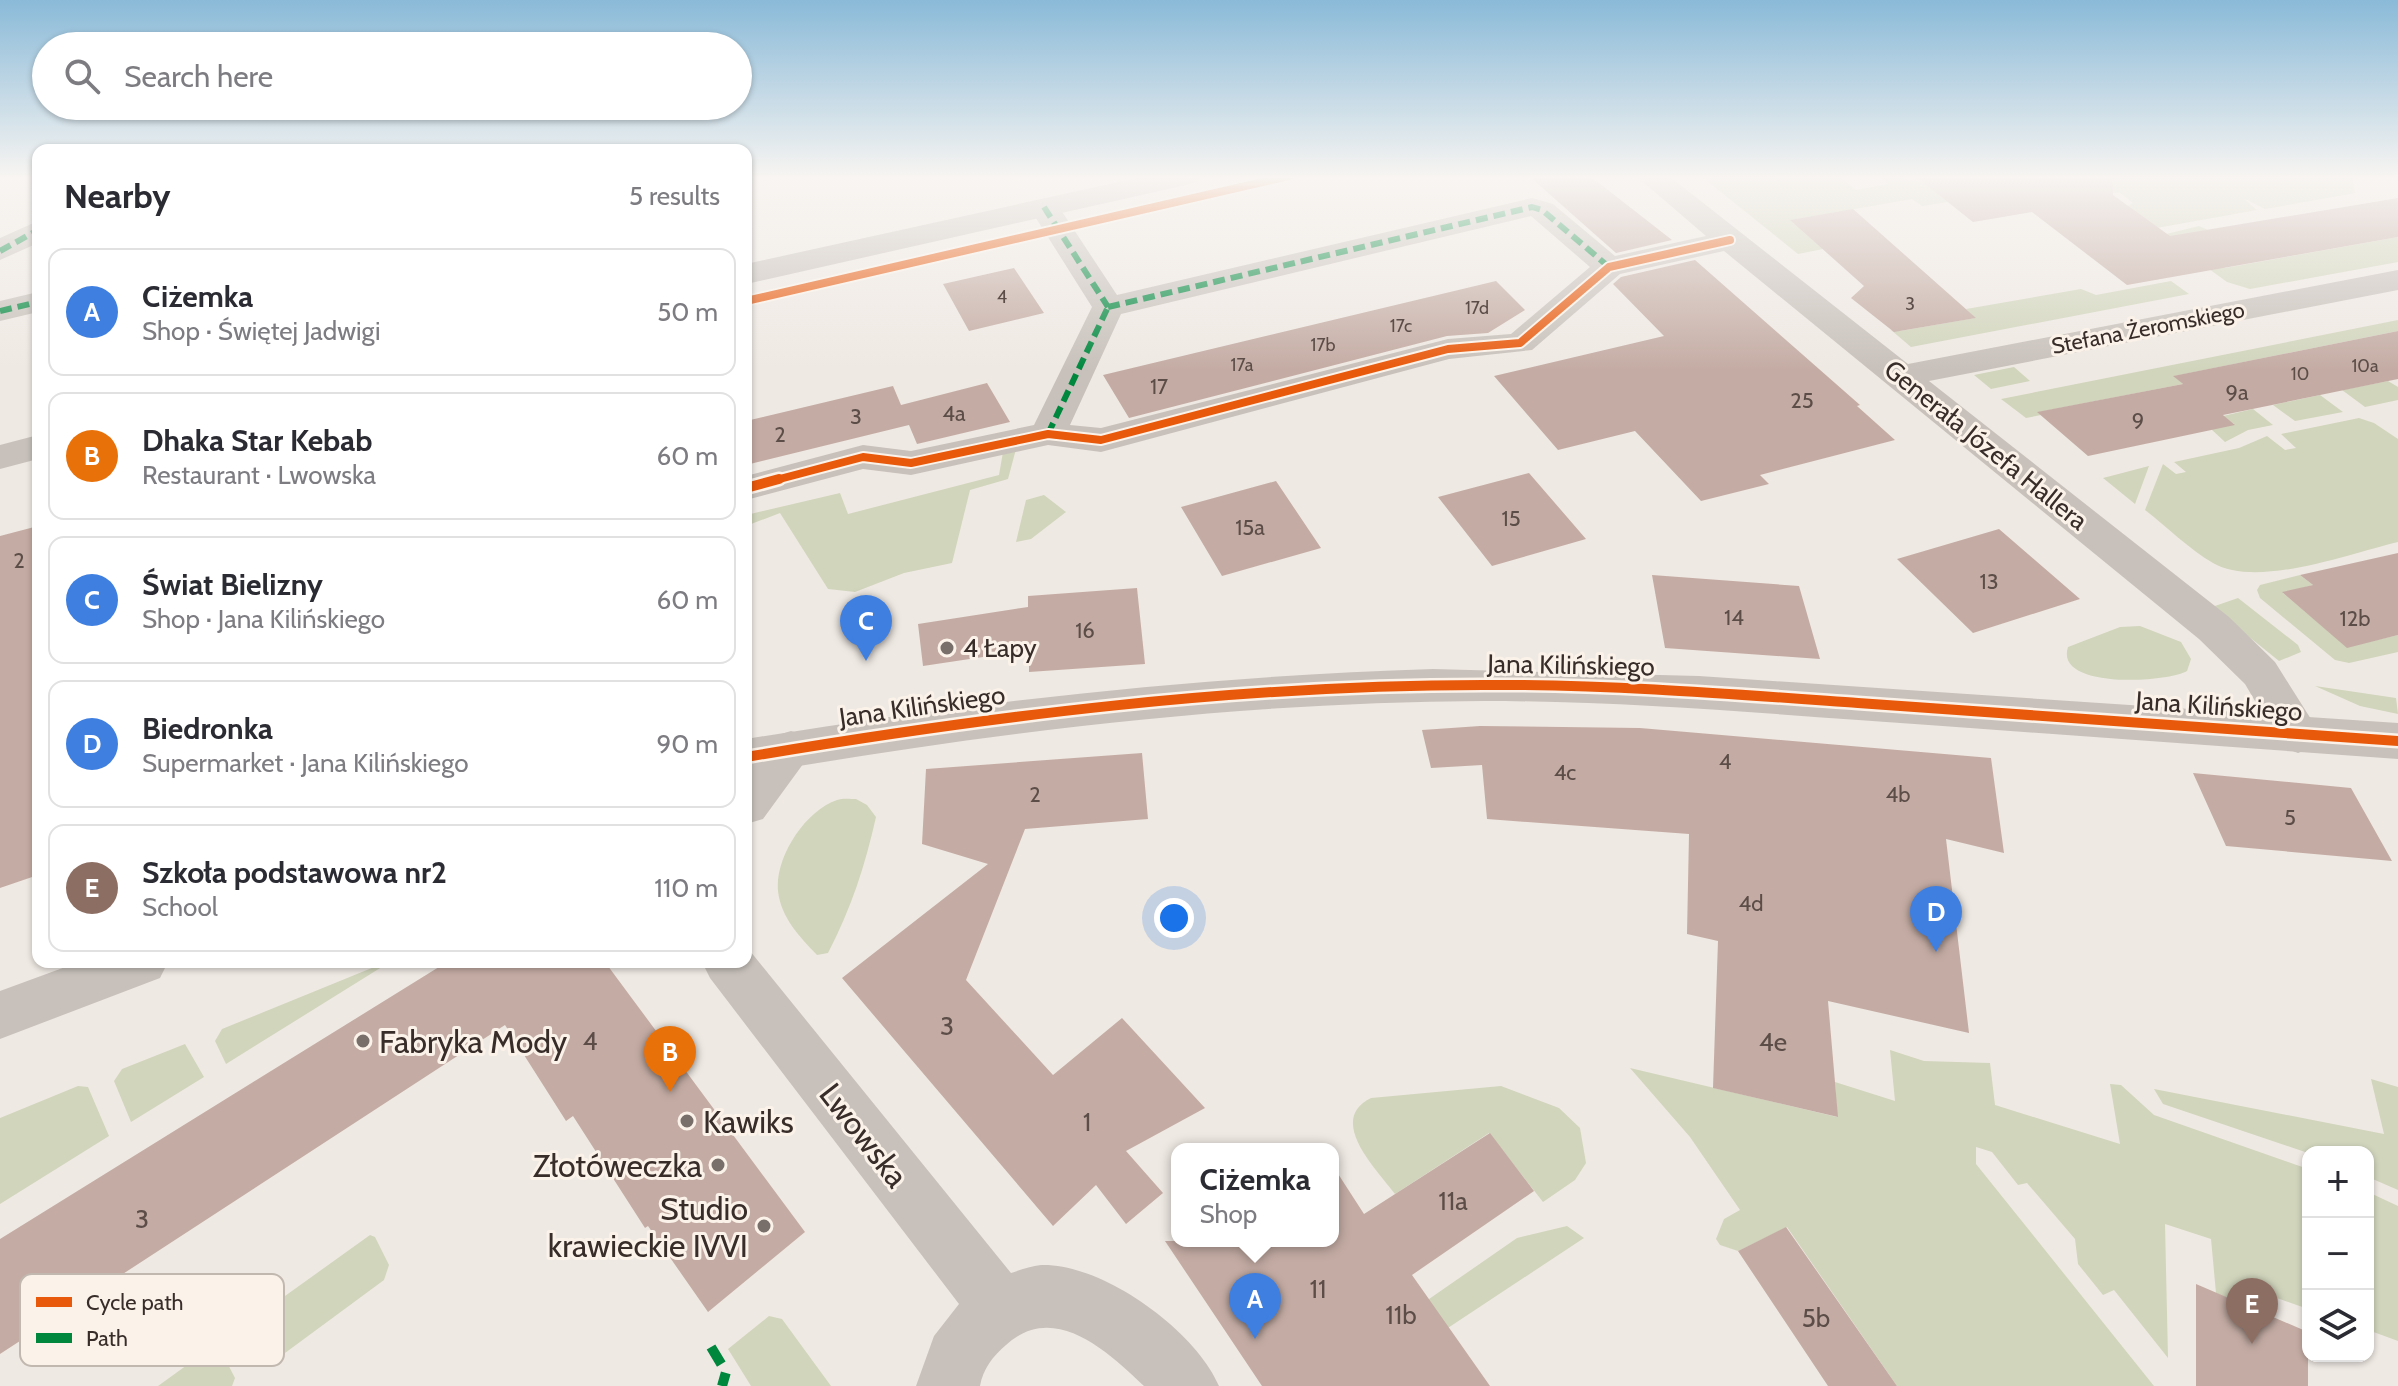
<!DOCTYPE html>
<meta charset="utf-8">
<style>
:root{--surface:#fff;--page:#f2f2f3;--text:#2b2b33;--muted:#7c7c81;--line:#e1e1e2;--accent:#2563eb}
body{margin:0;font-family:Cabin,sans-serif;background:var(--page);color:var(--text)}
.controls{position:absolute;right:24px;bottom:24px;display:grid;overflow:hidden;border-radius:16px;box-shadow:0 2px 6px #0004}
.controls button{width:72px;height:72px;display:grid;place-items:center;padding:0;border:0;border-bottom:2px solid var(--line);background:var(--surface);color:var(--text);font:40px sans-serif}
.you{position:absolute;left:1174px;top:918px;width:28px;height:28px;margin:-20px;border:6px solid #fff;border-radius:50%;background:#1a73e8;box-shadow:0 0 0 12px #1a73e833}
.badge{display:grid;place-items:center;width:52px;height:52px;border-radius:50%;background:var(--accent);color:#fff;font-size:26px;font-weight:700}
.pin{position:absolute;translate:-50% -66px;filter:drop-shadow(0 2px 4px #0008)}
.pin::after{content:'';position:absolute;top:42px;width:28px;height:24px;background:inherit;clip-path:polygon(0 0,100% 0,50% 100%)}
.popup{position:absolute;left:1171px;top:1143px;width:168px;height:104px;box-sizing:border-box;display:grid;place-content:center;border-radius:16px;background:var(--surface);filter:drop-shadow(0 2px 6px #0005);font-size:26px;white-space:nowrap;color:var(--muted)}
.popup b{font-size:30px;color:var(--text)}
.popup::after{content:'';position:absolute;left:50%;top:100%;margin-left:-16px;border:16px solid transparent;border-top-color:var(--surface)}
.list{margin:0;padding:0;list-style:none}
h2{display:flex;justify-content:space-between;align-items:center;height:104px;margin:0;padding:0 32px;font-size:34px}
h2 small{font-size:26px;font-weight:400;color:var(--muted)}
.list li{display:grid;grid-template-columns:52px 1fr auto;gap:24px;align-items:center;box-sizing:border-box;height:128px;margin:0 16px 16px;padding:0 16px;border:2px solid var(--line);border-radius:16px}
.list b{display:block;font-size:30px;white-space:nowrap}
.list p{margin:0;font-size:26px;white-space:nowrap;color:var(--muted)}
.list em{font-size:26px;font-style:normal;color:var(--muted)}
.icon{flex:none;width:44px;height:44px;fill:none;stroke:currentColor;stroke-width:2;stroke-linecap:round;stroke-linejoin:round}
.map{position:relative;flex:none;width:2398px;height:1386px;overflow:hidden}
.search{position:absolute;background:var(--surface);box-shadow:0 2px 6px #0004;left:32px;top:32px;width:720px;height:88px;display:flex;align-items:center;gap:20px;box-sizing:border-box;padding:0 28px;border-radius:44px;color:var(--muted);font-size:30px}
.panel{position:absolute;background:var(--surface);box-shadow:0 2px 6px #0004;left:32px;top:144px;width:720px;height:824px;border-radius:16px}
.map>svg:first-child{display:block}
.green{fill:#d1d5bc}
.building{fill:#c4aca4}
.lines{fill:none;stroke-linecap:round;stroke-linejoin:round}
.minor{fill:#c8c1bb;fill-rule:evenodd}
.tertiary{fill:#c8c1bb;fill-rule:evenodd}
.quiet-far1{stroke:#00873e;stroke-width:6;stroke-dasharray:12 6;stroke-linecap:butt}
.quiet{stroke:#00873e;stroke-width:10;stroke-dasharray:20 10;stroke-linecap:butt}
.cycleway-far1-casing{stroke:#fbf3ea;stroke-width:12}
.cycleway-casing{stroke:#fbf3ea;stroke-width:15}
.cycleway-far1{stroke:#e8590c;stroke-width:8}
.cycleway{stroke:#e8590c;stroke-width:10}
.poi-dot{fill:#796f6a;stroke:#fbf3ea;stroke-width:3}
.labels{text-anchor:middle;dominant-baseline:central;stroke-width:6;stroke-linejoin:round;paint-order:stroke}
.far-number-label{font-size:18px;fill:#5c4d48}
.far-street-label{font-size:22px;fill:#392d29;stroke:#fbf3ea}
.number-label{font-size:22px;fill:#5c4d48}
.street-label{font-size:26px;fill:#392d29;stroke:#fbf3ea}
.poi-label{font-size:26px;fill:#392d29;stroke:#fbf3ea;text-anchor:start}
.near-number-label{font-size:26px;fill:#5c4d48}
.near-poi-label{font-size:32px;fill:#392d29;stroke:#fbf3ea;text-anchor:start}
.near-street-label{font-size:32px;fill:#392d29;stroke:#fbf3ea}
.key{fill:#fbf3ea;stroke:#c1b8b0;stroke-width:2}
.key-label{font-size:22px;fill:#392d29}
</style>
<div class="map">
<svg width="2398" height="1386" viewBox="0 0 2398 1386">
<rect width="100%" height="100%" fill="#efe9e3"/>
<path class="green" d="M1701 176H1839L1856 190 1888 184 1878 176H1903L1908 180 1935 176 2016 191 1922 206 1912 199 1791 220 1823 249 1798 254Z
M2121 176H2352L2355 193 2265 209 2243 198 2257 210 2151 229 2123 209 2133 203 2119 192 2095 196 2086 182Z
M2199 226 2208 230 2179 236 2225 268 2398 237V262L2250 289 2227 282 2162 235Z
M2171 281 2189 294 1911 347 1891 330 1900 331 1975 318 1966 309 2081 289 2096 295Z
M2398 320V331L2174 376 2183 384 2039 412 2041 415 2026 418 2001 399Z
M2014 367 2030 381 1991 389 1974 375Z
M2388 381 2398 387V400L2365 407 2342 390Z
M2320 395 2343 412 2295 421 2273 405Z
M2253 409 2273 425 2248 430 2225 442 2211 429 2234 424 2223 416Z
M2359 418 2374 423 2398 439V542C2351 553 2257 589 2213 563 2189 549 2167 527 2145 510L2163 464 2176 474 2186 472 2174 462 2239 448 2267 436 2285 450 2296 448 2281 434Z
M1016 449 1008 479 970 490 952 563 904 573 855 592 828 589 780 513 746 526V515L840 493 848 514 999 475 1003 452Z
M2149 466 2135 504 2103 478Z
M1044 495 1066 512 1031 539 1016 542 1026 500Z
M2300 575 2313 585 2283 593 2347 647 2398 635V652L2349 663 2335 660 2260 598 2257 590 2260 585Z
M2238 598 2298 645 2301 652 2279 661 2212 607Z
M2140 626 2181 642 2191 659 2187 671C2166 683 2054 689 2068 647L2120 627Z
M2315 686 2396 698 2398 714 2360 706Z
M856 799 867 805 876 817C865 866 851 909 828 953L817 955C800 937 781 918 778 891 775 857 805 811 837 800 842 798 851 799 856 799Z
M384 963 385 965 226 1064 215 1041 222 1029Z
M185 1044 204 1077 131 1122 114 1081 122 1069Z
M1890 1050 1924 1061 1990 1063 1995 1105 2120 1144 2110 1084 2121 1085 2154 1115 2308 1169V1309L2249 1288 2252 1309 2216 1293 2211 1239 2165 1224 2168 1358 2114 1290 2103 1295 2078 1264 2075 1239 2027 1183 2018 1185 1992 1152 1976 1147V1164L2154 1386H1897L1787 1227 1738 1251 1720 1245 1716 1239 1724 1219 1740 1210 1690 1137 1630 1068 1837 1117 1835 1082 1895 1101Z
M2371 1079 2398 1087V1190L2368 1177V1152L2308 1153 2163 1104 2154 1089 2384 1134Z
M78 1086 88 1087 109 1136 0 1204V1118Z
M1501 1086 1559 1108 1580 1128 1586 1163 1575 1180 1543 1202 1489 1133 1395 1194C1377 1170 1326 1120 1371 1098Z
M2368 1192 2398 1206V1341L2368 1330Z
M1567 1226 1584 1238 1395 1363 1380 1333 1517 1238Z
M370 1235 375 1237 389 1265 384 1280 266 1367 251 1365 246 1352 248 1341 266 1323 278 1301Z
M769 1316 782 1319 831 1386H751L728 1349Z
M215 1349 221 1351 235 1378 232 1386H158L205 1352Z"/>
<path class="building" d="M1529 176H1590L1672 240 1616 253Z
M1915 176H2112L2113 195 2170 236 2398 198V237L2127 285 2032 212 1973 222Z
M1853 209 1976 318 1894 332 1851 298 1864 286 1790 220Z
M1695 260 1860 405 1857 406 1895 440 1760 475 1769 484 1701 501 1635 431 1558 450 1494 376 1664 336 1613 284 1621 277Z
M1014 268 1044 313 969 331 943 284Z
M1496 281 1525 310 1488 333 1447 336 1129 418 1103 375Z
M2398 331V379L2223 415 2235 425 2088 456 2037 412 2183 384 2173 376Z
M987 383 1010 422 917 444 909 425 746 465V421L893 386 901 405Z
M1529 473 1586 539 1492 566 1438 497Z
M1276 481 1321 548 1222 576 1181 507Z
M38 526V875L0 888V536Z
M1999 529 2080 599 1973 633 1897 559Z
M2398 553V635L2347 648 2282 592 2313 585 2300 575Z
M1652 575 1799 586 1820 659 1665 648Z
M1137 588 1145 664 1029 672V650L923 666 918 624 1028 607V596Z
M1480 726 1640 728 1991 758 2004 853 1946 839 1969 1033 1828 1001 1838 1117 1713 1088 1718 941 1687 934 1689 834 1487 819 1482 765 1431 768 1422 730Z
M1142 753 1148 819 1025 829 966 980 1053 1075 1122 1018 1205 1108 1126 1151 1163 1193 1126 1224 1096 1185 1053 1226 842 978 988 864 922 844 926 769Z
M2193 773 2351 788 2392 861 2226 846Z
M447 962H605L805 1232 708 1312 648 1226 645 1228 573 1116 566 1121 505 1025 0 1354V1239Z
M1490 1133 1534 1191 1412 1275 1490 1386H1262L1165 1241H1333V1166L1364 1214Z
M1786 1227 1897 1386H1828L1738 1251Z
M2196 1284 2308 1332V1386H2196Z"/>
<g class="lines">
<path class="minor" d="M1636 176H1669L1908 364 2398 270V290L1929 381 2229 617 2275 662 2321 735 2314 747 2298 753 2282 747 2245 684 2199 639 1724 251 1620 274 1532 350 1449 359 1101 452 1048 445 911 475 863 469 746 500V476L863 445 911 451 1034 425 1092 307 1029 207 1033 201H1055L1117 295 1532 198 1553 204 1615 256 1706 236ZM1531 216 1590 267 1511 334 1448 339 1101 428 1070 425 1121 314Z
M38 221V243L0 260V238Z
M38 292V312L0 321V301Z
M791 731 807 736 814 749 763 819 746 824V771L775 736Z
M746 946 1011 1273C1020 1270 1031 1266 1041 1265 1103 1263 1196 1331 1219 1386H1144C1107 1351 1054 1301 1006 1345 993 1356 983 1369 980 1386H916L934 1336 959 1304 710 978 702 962H746Z"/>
<path class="tertiary" d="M1146 176H1201L1196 182 1186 185 746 284V264Z
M38 435V459L0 469V445Z
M1433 669 1699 676 2398 723V759C2218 746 2038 733 1858 720 1733 711 1608 701 1483 701 1236 702 990 733 746 775V739C974 702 1202 676 1433 669Z
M79 962H168L160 978 0 1039V991Z"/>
<path class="quiet-far1" d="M1044 207 1108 307
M0 251 38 230
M1108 307 1532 207 1542 210 1609 267
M0 311 38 302
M1048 434 1108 307"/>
<path class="quiet" d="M711 1347 726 1372 722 1386"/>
<defs>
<path id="cycleway-far1" d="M746 301 1289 176
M772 481 863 457 911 463 1048 434 1101 440 1448 349 1520 343 1609 267 1730 240"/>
<path id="cycleway" d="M746 488 779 479
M746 757C990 716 1236 685 1483 685 1608 684 1733 694 1858 703 2038 715 2218 729 2398 741"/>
</defs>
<use href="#cycleway-far1" class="cycleway-far1-casing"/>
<use href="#cycleway" class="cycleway-casing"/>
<use href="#cycleway-far1" class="cycleway-far1"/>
<use href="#cycleway" class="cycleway"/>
</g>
<linearGradient id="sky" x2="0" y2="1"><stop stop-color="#8abad8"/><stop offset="0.48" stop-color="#f8f5f2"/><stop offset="1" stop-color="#f8f5f2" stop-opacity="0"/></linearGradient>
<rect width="2398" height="370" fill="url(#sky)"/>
<g class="poi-dot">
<circle cx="947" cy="648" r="8"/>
<circle cx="363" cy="1041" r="8"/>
<circle cx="687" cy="1121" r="8"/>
<circle cx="718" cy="1165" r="8"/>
<circle cx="764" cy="1226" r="8"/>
</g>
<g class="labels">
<g class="far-number-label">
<text x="1002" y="297">4</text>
<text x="1910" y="304">3</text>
<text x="1477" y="308">17d</text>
<text x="1401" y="326">17c</text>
<text x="1323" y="345">17b</text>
<text x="1242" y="365">17a</text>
<text x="2365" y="366">10a</text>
<text x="2300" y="374">10</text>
</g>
<g class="far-street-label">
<text transform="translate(2148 328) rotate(-11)">Stefana Żeromskiego</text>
</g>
<g class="number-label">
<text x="1159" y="386">17</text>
<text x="2237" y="392">9a</text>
<text x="1802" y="400">25</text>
<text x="954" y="413">4a</text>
<text x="856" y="416">3</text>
<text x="2138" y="420">9</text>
<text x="780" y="434">2</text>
<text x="1511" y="518">15</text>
<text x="1250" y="527">15a</text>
<text x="19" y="560">2</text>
<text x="1989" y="581">13</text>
<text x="1734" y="617">14</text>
<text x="2355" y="618">12b</text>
<text x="1085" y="630">16</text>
<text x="1725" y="761">4</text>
<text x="1565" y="772">4c</text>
<text x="1035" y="794">2</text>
<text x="1898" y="794">4b</text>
<text x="2290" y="817">5</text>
<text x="1751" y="903">4d</text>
</g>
<g class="street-label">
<text transform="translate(1986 445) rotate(39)">Generała Józefa Hallera</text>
<text transform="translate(1571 665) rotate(1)">Jana Kilińskiego</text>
<text transform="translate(922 706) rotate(-8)">Jana Kilińskiego</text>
<text transform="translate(2219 706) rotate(4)">Jana Kilińskiego</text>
</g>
<g class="poi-label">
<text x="963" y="648">4 Łapy</text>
</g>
<g class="near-number-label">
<text x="947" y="1026">3</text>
<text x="590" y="1041">4</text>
<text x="1773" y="1042">4e</text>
<text x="1087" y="1122">1</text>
<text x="1453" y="1201">11a</text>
<text x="142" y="1219">3</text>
<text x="1318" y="1289">11</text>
<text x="1401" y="1315">11b</text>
<text x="1816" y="1318">5b</text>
</g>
<g class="near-poi-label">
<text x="379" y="1041">Fabryka Mody</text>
<text x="703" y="1121">Kawiks</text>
<text x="702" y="1165" text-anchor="end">Złotóweczka</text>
<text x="748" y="1208" text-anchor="end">Studio<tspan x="748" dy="37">krawieckie IVVI</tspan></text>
</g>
<g class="near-street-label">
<text transform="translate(864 1135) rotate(52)">Lwowska</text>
</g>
</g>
<rect x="20" y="1274" width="264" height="92" rx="12" class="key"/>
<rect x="36" y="1297" width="36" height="10" fill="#e8590c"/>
<rect x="36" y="1333" width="36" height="10" fill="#00873e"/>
<g class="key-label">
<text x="86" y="1310">Cycle path</text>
<text x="86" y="1346">Path</text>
</g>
</svg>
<div class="controls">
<button>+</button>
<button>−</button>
<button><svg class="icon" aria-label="layers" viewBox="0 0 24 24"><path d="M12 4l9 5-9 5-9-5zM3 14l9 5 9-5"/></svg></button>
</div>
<div class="you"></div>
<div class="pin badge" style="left:1255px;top:1339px;background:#3f7fe0">A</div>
<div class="popup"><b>Ciżemka</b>Shop</div>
<div class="pin badge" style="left:670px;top:1092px;background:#e8710a">B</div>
<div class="pin badge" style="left:866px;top:661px;background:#3f7fe0">C</div>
<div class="pin badge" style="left:1936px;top:952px;background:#3f7fe0">D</div>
<div class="pin badge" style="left:2252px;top:1344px;background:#8d6e63">E</div>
<div class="search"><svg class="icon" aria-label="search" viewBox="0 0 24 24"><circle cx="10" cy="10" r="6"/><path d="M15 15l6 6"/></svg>Search here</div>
<section class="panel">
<h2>Nearby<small>5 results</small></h2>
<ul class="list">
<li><span class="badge" style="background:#3f7fe0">A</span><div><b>Ciżemka</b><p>Shop · Świętej Jadwigi</p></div><em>50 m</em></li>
<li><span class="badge" style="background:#e8710a">B</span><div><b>Dhaka Star Kebab</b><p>Restaurant · Lwowska</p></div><em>60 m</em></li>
<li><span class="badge" style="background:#3f7fe0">C</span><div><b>Świat Bielizny</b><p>Shop · Jana Kilińskiego</p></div><em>60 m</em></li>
<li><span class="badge" style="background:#3f7fe0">D</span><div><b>Biedronka</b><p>Supermarket · Jana Kilińskiego</p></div><em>90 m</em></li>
<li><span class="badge" style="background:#8d6e63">E</span><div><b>Szkoła podstawowa nr2</b><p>School</p></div><em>110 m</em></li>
</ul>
</section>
</div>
